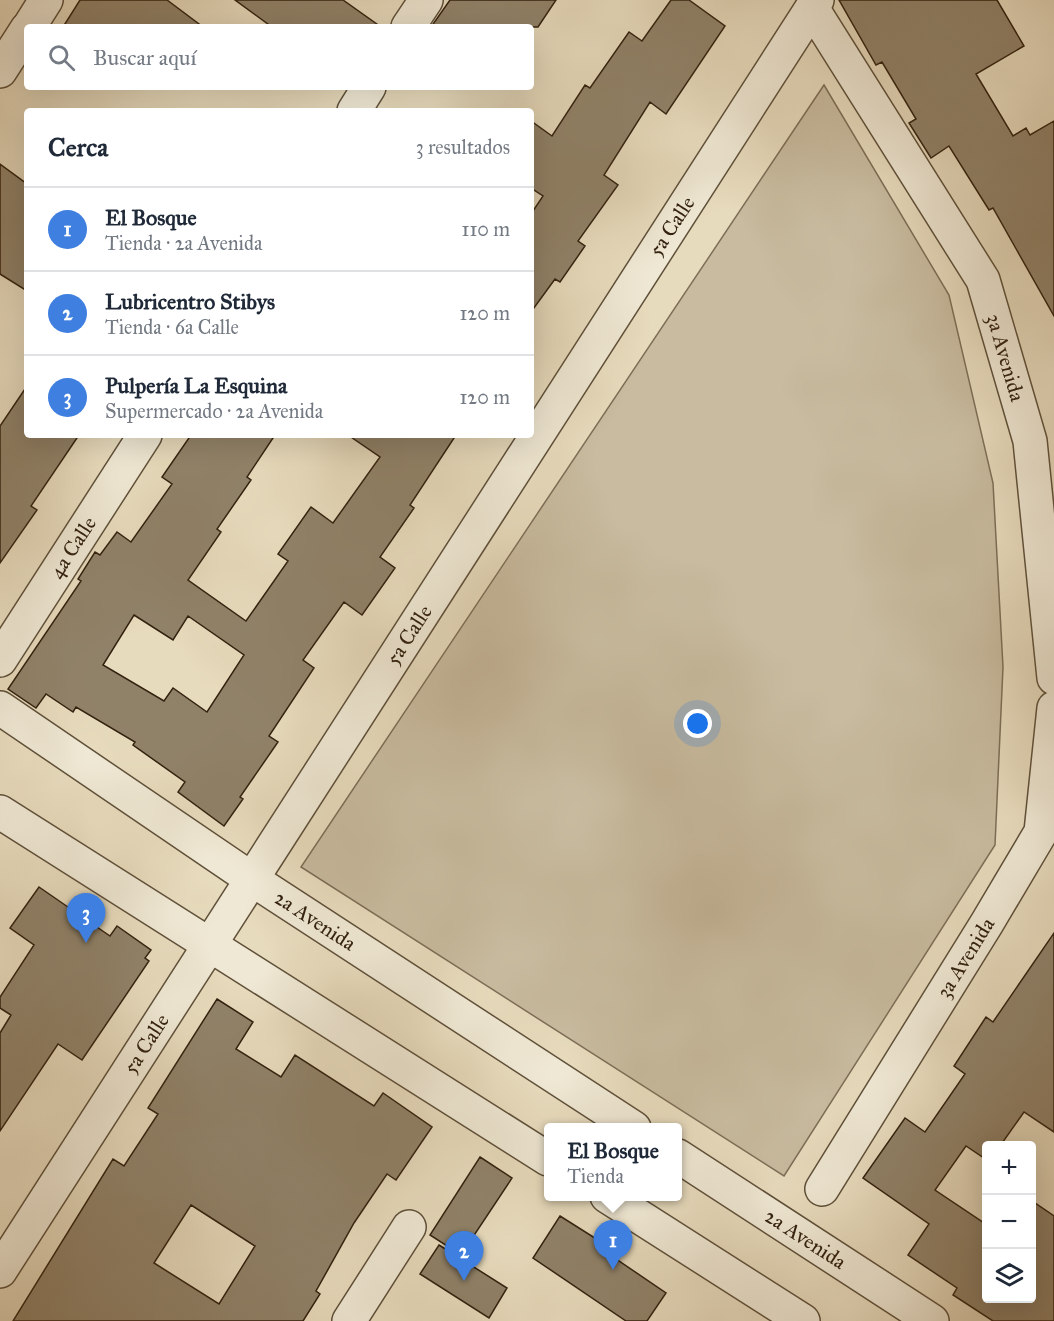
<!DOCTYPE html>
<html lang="es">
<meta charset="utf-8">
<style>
:root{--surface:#fff;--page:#f6f6f7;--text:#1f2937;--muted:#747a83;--line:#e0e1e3;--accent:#0b8043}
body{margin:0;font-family:"IM FELL Great Primer",serif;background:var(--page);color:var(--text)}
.controls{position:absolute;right:18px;bottom:18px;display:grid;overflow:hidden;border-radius:6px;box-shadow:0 6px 24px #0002}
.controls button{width:54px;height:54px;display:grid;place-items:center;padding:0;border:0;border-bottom:2px solid var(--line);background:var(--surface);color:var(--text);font:30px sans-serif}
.you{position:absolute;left:698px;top:724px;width:21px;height:21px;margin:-15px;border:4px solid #fff;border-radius:50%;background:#1a73e8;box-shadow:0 0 0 9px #1a73e833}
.badge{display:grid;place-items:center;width:39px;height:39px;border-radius:50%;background:var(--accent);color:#fff;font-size:20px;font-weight:700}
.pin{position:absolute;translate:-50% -50px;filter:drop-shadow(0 2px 3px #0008)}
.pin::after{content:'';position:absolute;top:32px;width:21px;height:18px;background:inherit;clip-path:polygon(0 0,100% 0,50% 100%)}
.popup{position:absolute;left:544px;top:1123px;width:138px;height:78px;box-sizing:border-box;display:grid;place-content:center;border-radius:6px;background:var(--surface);filter:drop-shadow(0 2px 4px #0005);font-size:20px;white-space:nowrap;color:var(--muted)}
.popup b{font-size:22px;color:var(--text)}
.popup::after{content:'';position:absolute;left:50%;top:100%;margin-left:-12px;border:12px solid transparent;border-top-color:var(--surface)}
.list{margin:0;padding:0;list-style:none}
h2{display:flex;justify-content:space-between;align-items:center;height:78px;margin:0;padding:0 24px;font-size:26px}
h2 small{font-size:20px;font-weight:400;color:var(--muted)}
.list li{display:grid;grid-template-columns:39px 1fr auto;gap:18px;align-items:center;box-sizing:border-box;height:84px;padding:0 24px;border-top:2px solid var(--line)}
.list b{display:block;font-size:22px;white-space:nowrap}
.list p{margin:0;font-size:20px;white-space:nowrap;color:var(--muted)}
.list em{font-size:20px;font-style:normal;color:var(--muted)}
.icon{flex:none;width:33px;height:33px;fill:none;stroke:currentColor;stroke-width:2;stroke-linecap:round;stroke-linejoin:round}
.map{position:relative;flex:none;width:1054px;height:1321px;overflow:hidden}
.search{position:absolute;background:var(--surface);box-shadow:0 6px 24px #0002;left:24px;top:24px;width:510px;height:66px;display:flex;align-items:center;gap:15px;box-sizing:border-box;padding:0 21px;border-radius:6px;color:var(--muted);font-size:22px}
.panel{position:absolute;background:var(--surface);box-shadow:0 6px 24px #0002;left:24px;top:108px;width:510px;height:330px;border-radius:6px}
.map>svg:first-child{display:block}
.green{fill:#c8bb9f;stroke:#7d6e57;stroke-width:1.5}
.building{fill:#908269;stroke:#32210f;stroke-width:1.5;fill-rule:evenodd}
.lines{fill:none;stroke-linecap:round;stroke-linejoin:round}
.minor-casing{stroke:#5f503a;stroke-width:36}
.minor{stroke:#efe8d4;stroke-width:33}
.labels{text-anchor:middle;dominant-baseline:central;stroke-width:4.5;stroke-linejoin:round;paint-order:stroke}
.street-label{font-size:21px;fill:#32210f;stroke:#efe8d4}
</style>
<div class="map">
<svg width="1054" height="1321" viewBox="0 0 1054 1321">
<rect width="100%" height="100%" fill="#e7dbbd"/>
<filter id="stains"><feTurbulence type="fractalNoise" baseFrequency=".00333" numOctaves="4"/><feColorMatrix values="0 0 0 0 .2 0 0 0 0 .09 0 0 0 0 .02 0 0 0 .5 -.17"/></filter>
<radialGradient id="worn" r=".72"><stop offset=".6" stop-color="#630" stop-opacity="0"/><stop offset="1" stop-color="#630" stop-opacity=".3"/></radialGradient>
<path class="green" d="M824 85 949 295 993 483 1003 667 995 845 784 1176 301 867Z"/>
<path class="building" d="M80 0H167L203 27H63Z
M235 0H343L381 27H272Z
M450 0H556L538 27H431Z
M671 0H689L725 26 666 114 650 102 604 175 618 185 578 241 585 246 560 282 555 279 531 312V214L543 196 531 188V121L552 136 585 85 590 88 629 32 642 41Z
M839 0H997L1024 46 976 74 1013 136 1026 128 1030 135 1054 121V316L993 208 989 210 949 146 931 158 909 123 916 119 882 62 876 65Z
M0 164 27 184V291L0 274Z
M27 386V435H79L31 506 37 510 0 563V426Z
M191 435H275L247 477 251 480 217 529 221 532 188 580 246 621 288 561 278 554 311 507 333 523 380 457 348 435H456L410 505 414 508 380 557 395 568 362 615 344 602 303 660 314 668 269 736 278 742 240 797 243 799 224 826 178 792 185 782 133 745 135 742 76 707 73 712 46 694 36 708 8 689 81 581 78 579 95 552 100 555 117 532 131 542 172 484 162 477ZM134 615 173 640 188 616 244 655 207 712 173 688 164 701 103 665Z
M39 887 110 936 117 926 151 950 145 958 149 961 82 1060 58 1044 0 1131V1033L11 1015 0 1008V997L34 945 10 928Z
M1054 933V1132L1024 1112 1000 1146H987V1160L966 1146 935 1190 987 1225V1299H1032V1201L1054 1216V1321H993L953 1295 957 1288 908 1255 929 1224 863 1178 905 1118 925 1132 965 1074 954 1066 986 1017 993 1022Z
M217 999 253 1022 236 1049 281 1077 295 1055 374 1106 383 1093 432 1127 396 1180 387 1174 354 1223 316 1291 320 1294 303 1321H13L113 1159 124 1166 158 1114 148 1108ZM191 1205 255 1246 219 1304 154 1263Z
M480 1157 512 1178 461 1255 430 1235Z
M560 1216 606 1245 603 1250 666 1293 647 1321H626L533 1258Z
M439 1245 507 1288 489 1318 420 1274Z"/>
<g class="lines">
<defs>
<g id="minor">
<path id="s1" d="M812 8 983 280 1030 441 1054 678"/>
<path d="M29 27 46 0"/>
<path d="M408 27 426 0"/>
<path d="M0 71 27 29"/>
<path d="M354 111 369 87"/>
<path id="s2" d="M0 660 145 435"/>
<path id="s3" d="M0 708 253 880 634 1128"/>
<path d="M0 812 548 1159"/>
<path id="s4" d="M678 1156 932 1321"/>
<path id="s5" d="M822 1189 987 923 1041 832 1054 708"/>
<path d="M607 1196 803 1321"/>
<path id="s6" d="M0 1271 817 0"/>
<path d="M349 1321 409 1227"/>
</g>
</defs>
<use href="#minor" class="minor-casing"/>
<use href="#minor" class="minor"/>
</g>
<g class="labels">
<g class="street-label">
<text stroke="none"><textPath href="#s6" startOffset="1242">5a Calle</textPath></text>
<text stroke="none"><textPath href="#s1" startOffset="402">3a Avenida</textPath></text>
<text stroke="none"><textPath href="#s2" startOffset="134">4a Calle</textPath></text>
<text stroke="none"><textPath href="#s6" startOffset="756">5a Calle</textPath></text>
<text stroke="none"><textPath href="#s3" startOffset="380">2a Avenida</textPath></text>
<text stroke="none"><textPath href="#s5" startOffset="272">3a Avenida</textPath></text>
<text stroke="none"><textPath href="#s6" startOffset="270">5a Calle</textPath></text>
<text stroke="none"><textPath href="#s4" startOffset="152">2a Avenida</textPath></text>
</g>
</g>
<rect width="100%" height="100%" filter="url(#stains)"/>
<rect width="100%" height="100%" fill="url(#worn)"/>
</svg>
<div class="controls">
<button>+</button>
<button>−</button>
<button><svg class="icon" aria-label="layers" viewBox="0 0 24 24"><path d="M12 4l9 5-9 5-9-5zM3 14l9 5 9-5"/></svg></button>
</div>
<div class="you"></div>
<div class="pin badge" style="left:613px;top:1270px;background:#3f7fe0">1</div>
<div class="popup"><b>El Bosque</b>Tienda</div>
<div class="pin badge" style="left:464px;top:1281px;background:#3f7fe0">2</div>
<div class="pin badge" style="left:86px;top:943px;background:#3f7fe0">3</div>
<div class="search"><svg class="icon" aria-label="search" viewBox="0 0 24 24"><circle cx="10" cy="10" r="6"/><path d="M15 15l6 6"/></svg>Buscar aquí</div>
<section class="panel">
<h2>Cerca<small>3 resultados</small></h2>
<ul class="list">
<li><span class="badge" style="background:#3f7fe0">1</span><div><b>El Bosque</b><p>Tienda · 2a Avenida</p></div><em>110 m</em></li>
<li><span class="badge" style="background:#3f7fe0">2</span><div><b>Lubricentro Stibys</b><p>Tienda · 6a Calle</p></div><em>120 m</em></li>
<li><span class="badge" style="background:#3f7fe0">3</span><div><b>Pulpería La Esquina</b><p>Supermercado · 2a Avenida</p></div><em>120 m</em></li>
</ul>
</section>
</div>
